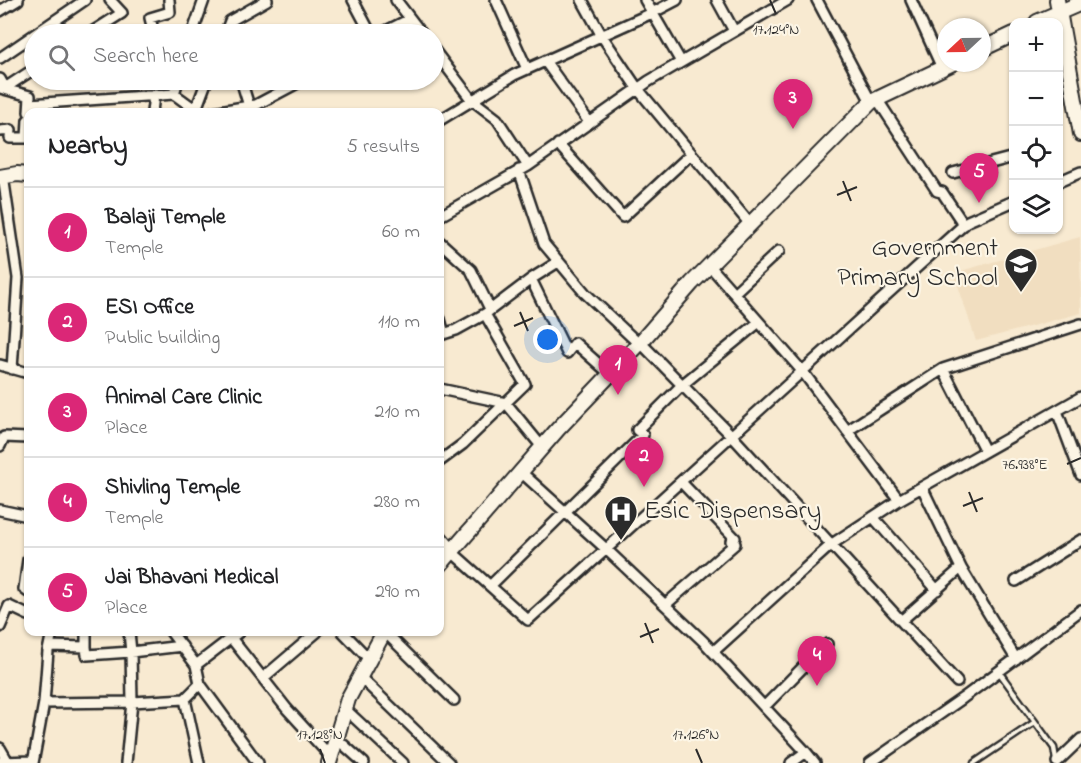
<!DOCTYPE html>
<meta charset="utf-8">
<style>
:root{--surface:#fff;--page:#f6f6f6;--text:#202124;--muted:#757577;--line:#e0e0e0;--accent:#db2777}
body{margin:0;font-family:"Indie Flower",sans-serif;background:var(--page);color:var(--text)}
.controls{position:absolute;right:18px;top:18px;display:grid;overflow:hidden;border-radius:12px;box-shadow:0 2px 4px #0004}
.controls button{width:54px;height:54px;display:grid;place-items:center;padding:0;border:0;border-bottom:2px solid var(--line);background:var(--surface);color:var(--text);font:30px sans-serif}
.compass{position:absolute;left:937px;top:18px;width:54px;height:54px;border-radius:50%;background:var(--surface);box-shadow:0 2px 4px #0004;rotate:248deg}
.you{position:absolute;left:548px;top:340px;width:21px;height:21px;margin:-15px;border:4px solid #fff;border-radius:50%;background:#1a73e8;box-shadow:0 0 0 9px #1a73e833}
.badge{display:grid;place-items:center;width:39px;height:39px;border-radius:50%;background:var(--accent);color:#fff;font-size:20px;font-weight:700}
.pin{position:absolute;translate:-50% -50px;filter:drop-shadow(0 2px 3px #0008)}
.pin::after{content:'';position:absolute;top:32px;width:21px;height:18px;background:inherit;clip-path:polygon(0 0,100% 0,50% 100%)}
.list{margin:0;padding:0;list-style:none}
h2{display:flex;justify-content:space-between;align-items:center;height:78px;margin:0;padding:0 24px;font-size:26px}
h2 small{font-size:20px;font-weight:400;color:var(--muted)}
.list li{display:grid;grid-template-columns:39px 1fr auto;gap:18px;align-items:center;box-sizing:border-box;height:90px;padding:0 24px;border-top:2px solid var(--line)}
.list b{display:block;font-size:22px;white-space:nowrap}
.list p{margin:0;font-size:20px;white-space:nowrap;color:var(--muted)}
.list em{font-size:20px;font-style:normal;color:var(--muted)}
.icon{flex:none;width:33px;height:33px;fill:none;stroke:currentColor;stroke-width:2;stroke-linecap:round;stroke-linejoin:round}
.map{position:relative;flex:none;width:1081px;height:763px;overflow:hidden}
.search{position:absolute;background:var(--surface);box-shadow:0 2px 4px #0004;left:24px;top:24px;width:420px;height:66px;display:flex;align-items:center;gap:15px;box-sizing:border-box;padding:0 21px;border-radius:33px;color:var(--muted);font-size:22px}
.panel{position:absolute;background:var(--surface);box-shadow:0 2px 4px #0004;left:24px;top:108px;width:420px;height:528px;border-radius:12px}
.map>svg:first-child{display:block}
.built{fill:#f1dec0}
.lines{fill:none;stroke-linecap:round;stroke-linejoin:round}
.lane-casing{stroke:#2b2b2b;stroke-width:9}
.street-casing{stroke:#2b2b2b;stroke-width:14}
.secondary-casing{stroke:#2b2b2b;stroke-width:18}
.lane{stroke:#fcf5e5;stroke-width:4.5}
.street{stroke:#fcf5e5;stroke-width:9}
.secondary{stroke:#fcf5e5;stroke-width:14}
.ticks{fill:none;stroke:#2b2b2b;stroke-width:2}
.labels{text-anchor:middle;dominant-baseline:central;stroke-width:4.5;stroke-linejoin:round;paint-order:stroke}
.poi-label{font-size:26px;fill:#2b2b2b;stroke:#fcf5e5;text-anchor:end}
.ticks-label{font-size:15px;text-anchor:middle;fill:#2b2b2b;stroke:#fcf5e5;stroke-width:4.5;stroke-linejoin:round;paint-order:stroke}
</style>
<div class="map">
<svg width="1081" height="763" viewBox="0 0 1081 763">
<rect width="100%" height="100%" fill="#f8ead1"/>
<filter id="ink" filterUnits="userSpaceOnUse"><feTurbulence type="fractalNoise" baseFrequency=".0167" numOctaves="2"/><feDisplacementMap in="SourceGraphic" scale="12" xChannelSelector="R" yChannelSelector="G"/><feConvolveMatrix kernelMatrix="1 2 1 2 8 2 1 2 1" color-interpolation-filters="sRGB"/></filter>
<g filter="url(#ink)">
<path class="built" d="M1080 237 1081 313 976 341 954 273Z"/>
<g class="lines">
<defs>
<path id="lane" d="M999 672 1054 748 1056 760
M974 763 1035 722"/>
<path id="street" d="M353 0 371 34
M396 0 422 34
M496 0 527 69
M582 0 602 36 637 88 750 224
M645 0 681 62
M717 0 734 31
M817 0 871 102
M911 0 942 68
M0 11 18 0
M89 34 122 13 110 0
M154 34 150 18 170 12 169 0
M192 34 204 0
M225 34 230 21 267 0
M380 34 410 19
M434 50 471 99 497 119 528 166
M0 58 85 0
M545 61 589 122
M0 79 5 88 34 69
M178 80 174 94 196 110
M241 80 249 106
M0 88 30 96 29 112
M877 99 937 191 942 192 964 225
M30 104 174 94
M152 112 154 95
M195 112 207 80
M213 112 256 105 303 80
M440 120 514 75 652 13 677 0
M0 131 11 130 10 138H28
M27 138 28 120
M558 144 623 217 691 154
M519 170 544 244 585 293 639 344
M953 173 1014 157
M3 176 18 278 12 369
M1058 182 1081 172
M440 216 528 166 649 81 788 0
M440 242 471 270 490 309
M709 265 803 372 899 500
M531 279 558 262
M734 293 779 251
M485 314 531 279 567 353 575 343 611 375
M440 319 444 334
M440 335 456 330 485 314 525 384 463 444 440 461
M641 343 732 436 957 682
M0 365 28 373
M440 389 506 403 542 447
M1057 411 1081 475
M847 431 943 369
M0 446 4 437 28 438
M985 451 943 369 1081 324
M521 472 606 549 703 641 806 752 791 763
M922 487 961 568
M0 510 28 516
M873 517 937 590
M451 551 528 620 968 221 1014 201
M28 560 24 589 28 592
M1016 581 1081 540
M490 586 643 435 637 430 682 385 759 322
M665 605 735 544 731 541 735 538 681 482
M901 621 961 568 1016 659
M0 627 9 606 28 615
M171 632 196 665
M239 632 231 638 287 709 331 757
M343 632 369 659
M385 632 454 700
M49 646 86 647V632
M86 647 87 655 131 652 129 632
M713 652 832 544 899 500 1081 397
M360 677 449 763
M263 678 317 632
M200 684 258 763
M185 699 199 763
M44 703 132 702 185 699 200 684 196 665 231 638
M764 707 812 658 811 656 827 644
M345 709 403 763
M337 739 364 763
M0 748 8 762
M806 752 815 763
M0 762 33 761
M1057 762 1081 739
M33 763 44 703 48 651 52 632
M126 763 132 702 131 652 182 646
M870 763 963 698 1081 610"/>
<path id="secondary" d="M1057 0 1081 134
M1037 22 1081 3
M982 49 1014 34
M0 177 17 174 28 175
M440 538 451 551
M440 565 558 429 639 344 692 283 871 102 953 63
M329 763 348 699 384 632"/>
</defs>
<use href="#lane" class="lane-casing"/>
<use href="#street" class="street-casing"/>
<use href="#secondary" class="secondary-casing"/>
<use href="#lane" class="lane"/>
<use href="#street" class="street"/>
<use href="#secondary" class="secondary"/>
</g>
</g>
<path class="ticks" d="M770 0 776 14M843 181 851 201M837 195 857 187M520 312 528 331M514 326 533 318M1067 464 1081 458M969 492 977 512M963 506 983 498M645 623 653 643M640 637 659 629M320 749 325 763M696 749 702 763"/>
<defs>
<symbol id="school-pin" viewBox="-11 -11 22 30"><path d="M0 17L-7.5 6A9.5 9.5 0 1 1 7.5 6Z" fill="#2b2b2b" stroke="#fcf5e5"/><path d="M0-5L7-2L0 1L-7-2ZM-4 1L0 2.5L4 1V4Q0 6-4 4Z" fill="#fff"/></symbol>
<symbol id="hospital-pin" viewBox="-11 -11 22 30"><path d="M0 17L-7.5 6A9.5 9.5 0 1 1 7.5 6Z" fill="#2b2b2b" stroke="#fcf5e5"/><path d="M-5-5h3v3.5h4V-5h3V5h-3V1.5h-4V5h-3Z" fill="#fff"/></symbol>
</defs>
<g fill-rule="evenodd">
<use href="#school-pin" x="1002" y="245" width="38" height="52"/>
<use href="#hospital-pin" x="602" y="493" width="38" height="52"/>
</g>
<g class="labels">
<g class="poi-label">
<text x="998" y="249">Government<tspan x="998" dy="30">Primary School</tspan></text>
<text x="644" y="512" text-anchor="start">Esic Dispensary</text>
</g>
</g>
<g class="ticks-label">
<text x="776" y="34">17.124°N</text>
<text x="1025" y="469">76.938°E</text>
<text x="320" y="739">17.128°N</text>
<text x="696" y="739">17.126°N</text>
</g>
</svg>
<div class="controls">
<button>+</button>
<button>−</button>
<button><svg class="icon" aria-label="locate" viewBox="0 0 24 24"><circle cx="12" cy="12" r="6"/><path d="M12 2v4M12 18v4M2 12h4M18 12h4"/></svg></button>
<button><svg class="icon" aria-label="layers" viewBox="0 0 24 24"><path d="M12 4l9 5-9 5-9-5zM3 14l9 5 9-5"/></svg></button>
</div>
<svg class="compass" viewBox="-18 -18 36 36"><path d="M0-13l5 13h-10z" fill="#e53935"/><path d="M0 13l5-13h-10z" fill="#757577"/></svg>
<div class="you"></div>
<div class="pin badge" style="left:618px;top:395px">1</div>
<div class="pin badge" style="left:644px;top:487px">2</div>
<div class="pin badge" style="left:793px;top:129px">3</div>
<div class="pin badge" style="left:817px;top:686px">4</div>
<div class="pin badge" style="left:979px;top:203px">5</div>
<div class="search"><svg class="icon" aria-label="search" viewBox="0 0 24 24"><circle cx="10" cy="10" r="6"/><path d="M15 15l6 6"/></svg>Search here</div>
<section class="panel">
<h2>Nearby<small>5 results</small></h2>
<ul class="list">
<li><span class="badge">1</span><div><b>Balaji Temple</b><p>Temple</p></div><em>60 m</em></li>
<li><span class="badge">2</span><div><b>ESI Office</b><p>Public building</p></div><em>110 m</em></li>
<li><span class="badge">3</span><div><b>Animal Care Clinic</b><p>Place</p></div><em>210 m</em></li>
<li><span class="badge">4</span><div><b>Shivling Temple</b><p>Temple</p></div><em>280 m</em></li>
<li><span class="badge">5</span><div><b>Jai Bhavani Medical</b><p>Place</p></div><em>290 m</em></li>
</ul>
</section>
</div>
